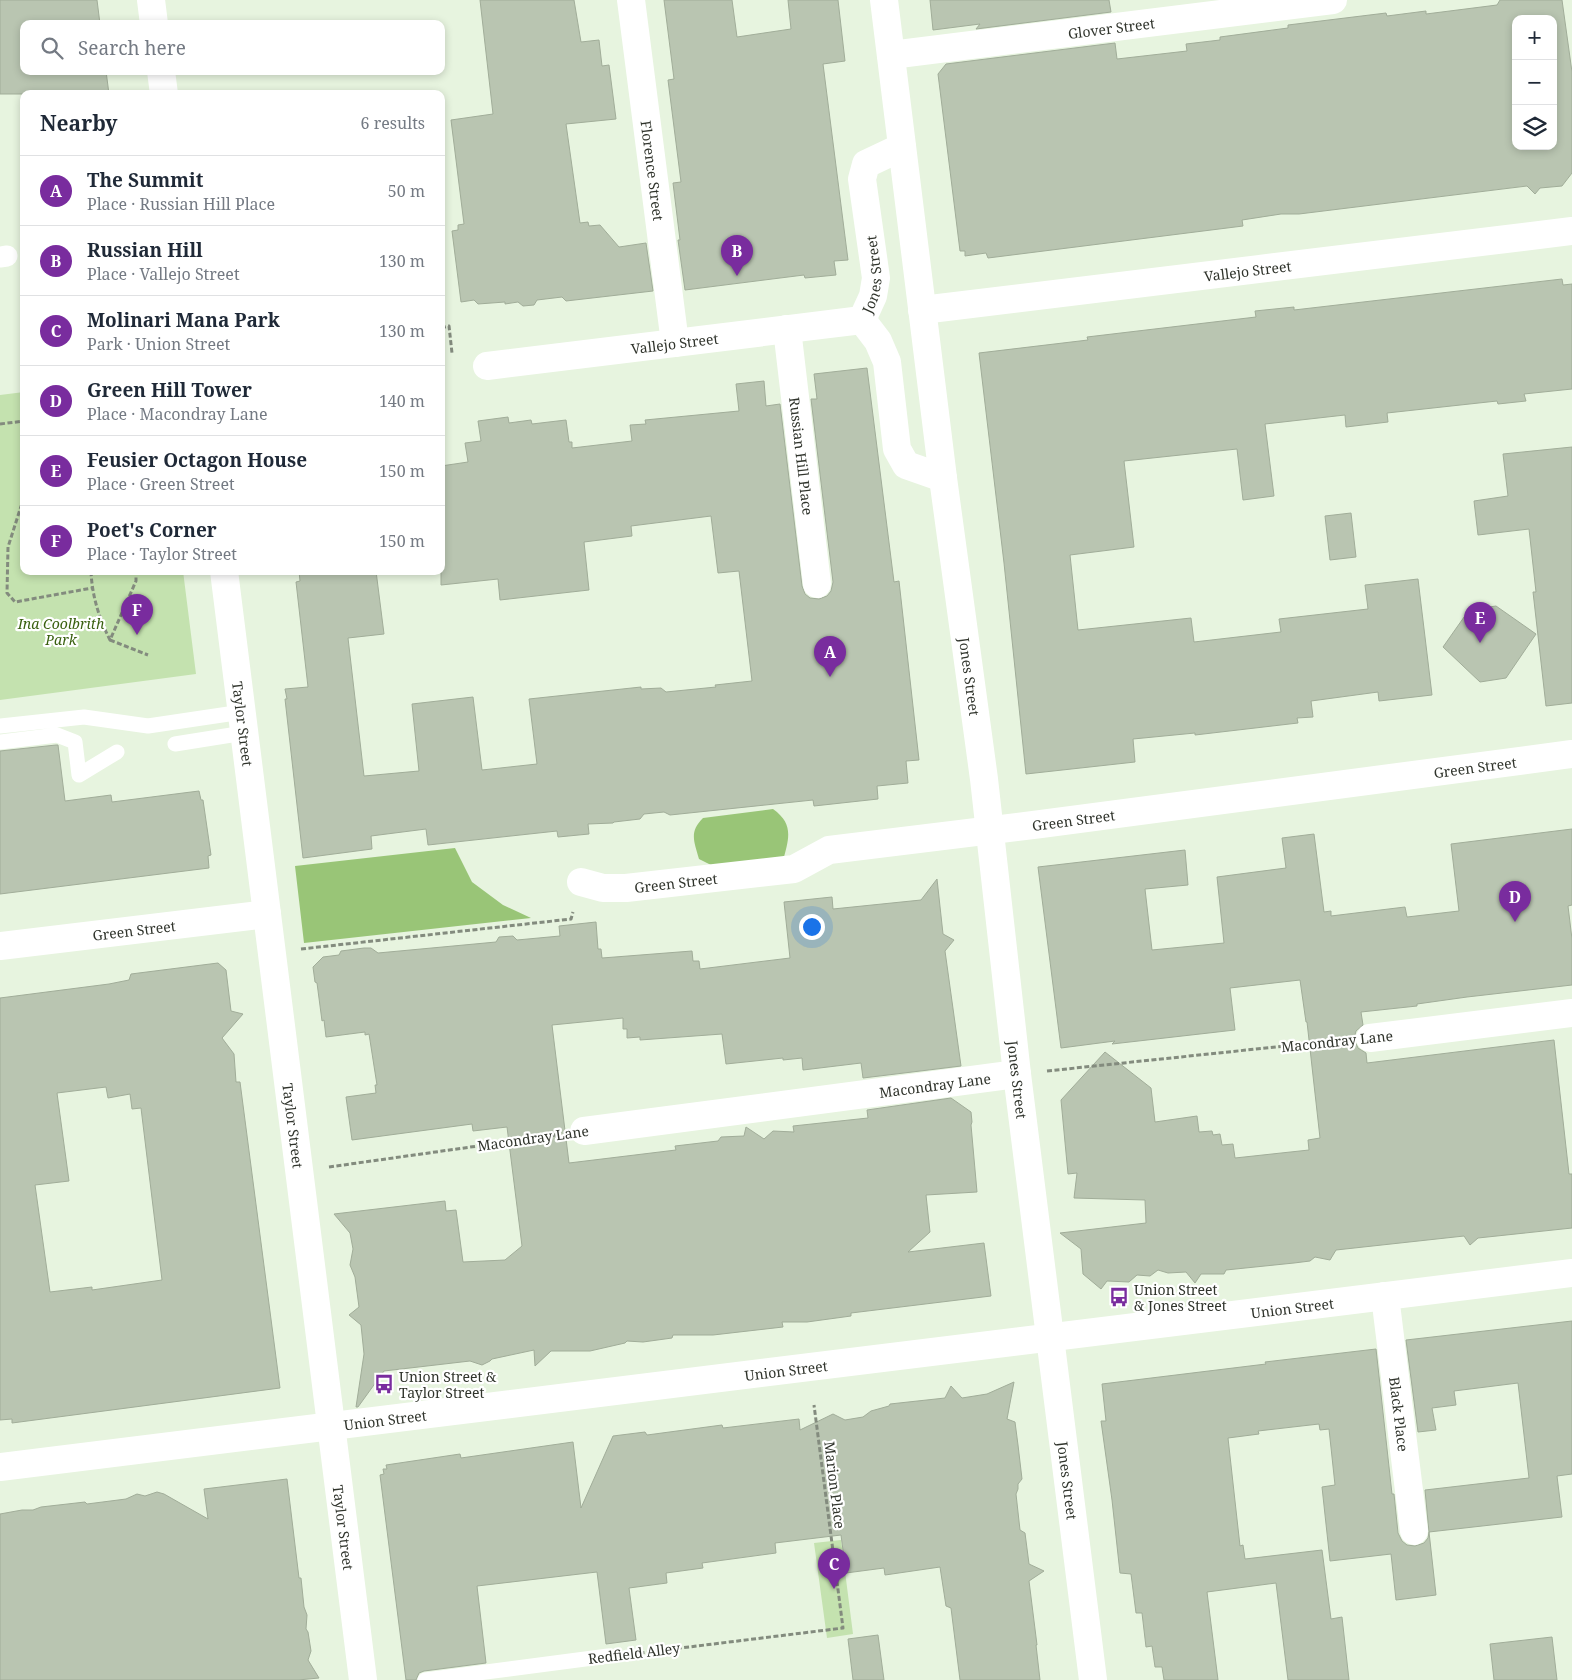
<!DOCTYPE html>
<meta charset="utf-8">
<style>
:root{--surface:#fff;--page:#f2f2f3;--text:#1f2937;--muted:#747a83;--line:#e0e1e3;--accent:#792c9e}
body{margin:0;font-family:"Noto Serif",serif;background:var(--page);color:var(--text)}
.controls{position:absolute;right:15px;top:15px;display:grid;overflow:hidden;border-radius:10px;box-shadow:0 2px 8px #0003}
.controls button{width:45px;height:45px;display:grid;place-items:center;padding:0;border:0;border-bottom:1px solid var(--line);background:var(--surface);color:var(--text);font:25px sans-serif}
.you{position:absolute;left:811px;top:926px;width:18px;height:18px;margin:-12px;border:4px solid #fff;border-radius:50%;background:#1a73e8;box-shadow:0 0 0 8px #1a73e833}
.badge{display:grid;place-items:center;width:32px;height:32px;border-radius:50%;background:var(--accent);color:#fff;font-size:16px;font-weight:700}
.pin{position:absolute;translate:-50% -41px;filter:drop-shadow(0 1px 2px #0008)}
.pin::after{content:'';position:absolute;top:26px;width:18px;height:15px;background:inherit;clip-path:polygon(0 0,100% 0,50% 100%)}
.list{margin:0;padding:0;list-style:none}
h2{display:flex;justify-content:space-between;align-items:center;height:65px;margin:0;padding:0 20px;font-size:21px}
h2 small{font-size:16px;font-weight:400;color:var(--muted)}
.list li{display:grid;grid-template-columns:32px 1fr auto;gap:15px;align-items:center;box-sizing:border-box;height:70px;padding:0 20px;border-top:1px solid var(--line)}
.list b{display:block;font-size:19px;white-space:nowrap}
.list p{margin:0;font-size:16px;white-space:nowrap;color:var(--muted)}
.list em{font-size:16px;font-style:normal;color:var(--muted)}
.icon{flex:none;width:28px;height:28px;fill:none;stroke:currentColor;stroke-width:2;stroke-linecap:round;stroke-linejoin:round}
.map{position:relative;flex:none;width:1572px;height:1680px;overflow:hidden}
.search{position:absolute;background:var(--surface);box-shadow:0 2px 8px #0003;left:20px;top:20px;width:425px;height:55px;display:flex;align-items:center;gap:12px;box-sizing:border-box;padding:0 18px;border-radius:10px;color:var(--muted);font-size:19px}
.panel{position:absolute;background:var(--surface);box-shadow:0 2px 8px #0003;left:20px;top:90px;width:425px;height:485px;border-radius:10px}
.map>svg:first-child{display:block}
.green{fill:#c4e2af}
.forest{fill:#99c577}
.building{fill:#b9c5b1;stroke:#a1ad99;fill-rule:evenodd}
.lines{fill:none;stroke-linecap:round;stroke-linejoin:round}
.path{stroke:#838b7e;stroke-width:3;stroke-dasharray:5 2.5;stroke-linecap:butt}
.service{stroke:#fff;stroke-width:15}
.pedestrian{stroke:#fff;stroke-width:21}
.minor{stroke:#fff;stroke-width:28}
.tertiary{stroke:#fff;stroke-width:28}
.labels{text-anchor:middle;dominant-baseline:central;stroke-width:4.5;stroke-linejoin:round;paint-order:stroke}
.street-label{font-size:14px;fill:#30342c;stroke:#fff}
.park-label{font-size:14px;font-style:italic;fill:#39600f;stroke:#fff}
.poi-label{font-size:14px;fill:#30342c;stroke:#fff;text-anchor:start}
</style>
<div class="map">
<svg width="1572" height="1680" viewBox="0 0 1572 1680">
<rect width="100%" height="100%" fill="#e7f4df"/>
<path class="green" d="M24 392V571H183L196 674 0 700V395Z
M841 1540 853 1634 827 1638 814 1543Z"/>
<path class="forest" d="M773 809C794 824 789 838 783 861L713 866 699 859C694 841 689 832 703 818Z
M455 848 472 882 503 905 531 918 304 943 295 866Z"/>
<path class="building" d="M0 0H97L100 24H24V71H106L109 94H0Z
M480 0H574L581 42 599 40 602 66 609 65 616 119 566 124 580 223 588 222 589 226 600 225 619 247 646 243 653 291 566 301 562 297 537 300 534 305 523 306 518 302 505 304V302L478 304 474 300 461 302 452 231 458 230V225L464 224 451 120 493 114Z
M664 0H732L737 37 791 29 788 0H838L845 61 823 64 848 260 834 261 836 275 805 278 804 275 685 290 678 240H680L673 183 681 182 668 80 674 79Z
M930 0H1109L1111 12 976 29 980 24 933 30Z
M1500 0H1562L1572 72V173L1562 186 1540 188 1535 194 1527 186 1299 214H1281L1242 220 1243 226 988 258 986 253 965 256V251H960L938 74 946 64 1115 43 1117 59 1187 51 1186 44 1220 40V37L1288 28V25L1386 13 1387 16 1426 11V14L1497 5ZM1516 19H1553V146H1516Z
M1562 279 1563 285 1572 284V389L1524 394 1526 401 1498 404 1497 401 1387 413 1388 422 1346 427 1345 415 1265 424 1274 496 1243 500 1237 449 1124 461 1134 547 1070 555 1078 630 1191 618 1194 642 1281 632 1279 619 1368 609 1365 585 1418 579 1432 695 1379 701 1378 692 1311 701 1313 717 1297 718 1298 723 1195 735V733L1133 739 1135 762 1026 774 1004 563 979 353 1088 340 1087 337 1256 317 1255 311 1294 307V310Z
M867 368 894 582 899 581 919 760 906 761 908 783 877 786 878 799 814 806 813 800 670 815 664 812 644 814 640 819 614 822 613 823 588 824 589 834 558 837 557 831 428 845 426 829 371 836 372 849 303 858 285 699H287L285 689 308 687 296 582 300 581 299 571H376L384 634 348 638 364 776 419 771 412 704 473 697 482 770 537 764 529 699 641 687V689L661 688 666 692 716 687 715 685 752 681 739 571 718 573 711 516 631 526 632 536 584 542 589 590 500 600 498 579 441 585V466L468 462 465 443 481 441 478 421 508 417 509 423 531 420 532 424 566 420 569 442H572V448L632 441 630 425 646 424 645 420 739 411 736 384 764 381 766 406 780 404 802 586 805 594 810 598 819 599 827 596 831 591 833 582 811 399H817L814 374Z
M1572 447V703L1546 706 1533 592H1536L1529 529 1478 535 1474 501 1508 496 1503 454Z
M1351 513 1356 557 1330 560 1325 516Z
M1496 606 1536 634 1506 678 1480 682 1443 647 1469 610Z
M56 745H58L65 801 111 795 112 802 199 791 201 800H203L211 855 208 856 209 868 0 894V751Z
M1572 829V905L1568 906 1572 939V985L1467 997 1417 1004V1006L1361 1012 1363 1025 1356 1031 1354 1039 1358 1048 1366 1053 1367 1063 1554 1040 1569 1174H1572V1228L1478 1238 1470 1245 1464 1236 1336 1250 1330 1260 1315 1257 1310 1261 1294 1263 1226 1270 1224 1274H1201L1195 1283 1186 1272 1168 1273 1158 1270 1150 1276 1137 1275 1129 1282 1107 1281 1101 1289 1083 1274 1081 1249 1060 1233 1146 1223 1145 1200 1074 1198 1077 1173 1068 1174 1061 1100 1105 1052 1151 1088 1155 1122 1197 1116 1199 1132 1212 1131 1213 1135 1220 1134 1222 1145 1233 1144 1235 1158 1309 1150 1308 1140 1320 1138 1307 1022H1306L1300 980 1230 988 1235 1030 1112 1044 1115 1041 1061 1048 1038 867 1185 850 1188 885 1145 889 1152 950 1224 943 1217 877 1286 868 1282 838 1314 834 1324 912 1331 911V916L1405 907 1407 917 1459 911 1451 844Z
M937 879 943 934 954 940 945 951 961 1066 863 1078 861 1063 803 1070 802 1058 783 1060V1058L726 1064 722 1034 640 1040V1037L627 1038V1029H623V1018L552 1025 569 1163 676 1150 675 1146 718 1141 721 1137 744 1136 746 1127 764 1139 773 1131 794 1132 793 1126 868 1118 867 1110 951 1098 971 1112 972 1122 971 1125 977 1192 926 1195 930 1232 908 1252 984 1243 991 1296 851 1313V1316L807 1322H782L783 1327 713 1335H673L672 1338 643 1342 627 1341 625 1343 590 1351H551L535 1366 534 1350 492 1359 490 1361 482 1365 470 1361 384 1371 358 1407H356L364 1354 361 1325 349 1315 359 1307 355 1277 350 1265 353 1249 350 1233 334 1214 445 1201 446 1211 456 1210 463 1262 505 1260 522 1246 507 1127 473 1131 472 1124 352 1140 346 1097 376 1093 375 1085H377L369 1034 365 1035V1032L326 1037 324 1020 322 1021 317 983 315 982 313 967 323 957 339 955 341 951 364 948H371L378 953 496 942 499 937 513 936 517 940 560 936 559 926 596 922 598 949H601L602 958 692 951 693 961H699L700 969 790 958 784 902 832 897 833 909 921 900Z
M218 963 226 970 231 1011 243 1014 222 1038 234 1054 236 1082H240L280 1388 12 1423V1419L0 1420V998L109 984 129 980 131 974ZM106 1087 108 1098 130 1094 132 1109 141 1108 162 1280 92 1290V1287L50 1292 35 1185 69 1181 57 1093Z
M1572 1321V1474L1557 1476 1562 1517 1429 1532 1425 1490 1529 1478 1518 1383 1454 1391 1456 1405 1432 1408 1436 1430 1418 1432 1406 1340Z
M1376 1349 1392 1494H1394L1398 1533 1402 1541 1407 1545 1415 1546 1424 1543 1428 1538 1429 1532 1436 1595 1396 1600 1391 1554 1330 1561 1322 1487 1335 1485 1329 1429 1320 1430 1319 1424 1258 1431 1259 1434 1228 1438 1240 1546 1243 1545 1245 1559 1322 1550 1331 1619 1342 1617 1349 1680H1288L1276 1583 1207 1592 1218 1680H1164L1162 1667H1155L1152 1646 1146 1647 1142 1613H1136L1131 1574 1120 1573 1112 1500 1101 1421H1106L1102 1384 1266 1364 1265 1362Z
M1014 1382 1007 1419 1015 1422 1018 1445 1022 1479 1018 1484V1489L1016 1494 1020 1530 1025 1533 1029 1564 1044 1571 1029 1581 1037 1645H1036L1040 1680H960L951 1608 946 1606 940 1567 885 1575 884 1568 846 1573 841 1535 775 1543 776 1553 702 1563 703 1568 666 1573 667 1583 629 1588 636 1640 606 1644 597 1572 477 1586 486 1663 424 1671 419 1673 416 1680H406L380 1475 384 1474 383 1469H387L386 1465 460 1454 461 1458 573 1442 581 1508 613 1436 645 1432 647 1435 722 1425 723 1428 799 1419 800 1430 833 1414 845 1420 863 1417 871 1411 889 1406 890 1404 945 1398 951 1386 962 1398 987 1394Z
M287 1479 299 1578H301L304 1607 307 1615 306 1629 308 1632 311 1651 308 1660 319 1678 298 1680H0V1514L22 1510H33L41 1507 85 1502 87 1504 126 1499 137 1494 145 1496 157 1492 164 1494 208 1519 204 1489Z
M878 1635 884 1680H853L848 1639Z
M1552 1637 1557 1680H1494L1490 1644Z"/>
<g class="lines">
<path class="path" d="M441 328 449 326 452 353
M0 424 24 421
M24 497 8 547 7 593 15 602 92 588
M91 571C92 596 99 618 110 640L136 581V571
M110 640 148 655
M301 949 571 919 573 912
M1047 1071 1342 1040
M329 1167 556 1135
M632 1654 843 1628 814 1405"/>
<path class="service" d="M0 726 84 717 148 726 242 712
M0 742 57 735 75 742 79 775 117 752
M175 744 244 733
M425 1680 608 1656"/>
<path class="pedestrian" d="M0 257 7 256"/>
<g class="minor">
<path d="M151 0 154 24"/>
<path id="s1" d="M631 0 675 343"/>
<path id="s2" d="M884 0 943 478 984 779 1017 1074 1093 1680"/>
<path id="s3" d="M891 55 1333 0"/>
<path d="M161 71 164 94"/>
<path id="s4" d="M922 310 1572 231"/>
<path id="s5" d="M862 320 873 296 876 278 862 179 866 164 902 147"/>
<path d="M862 320 878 341 887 362 897 449 906 465 943 478"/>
<path id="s6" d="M787 329 817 584"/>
<path id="s7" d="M487 366 862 320"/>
<path id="s8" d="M224 571 363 1680"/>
<path id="s9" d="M581 882 603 888H626L794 869 829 850 1041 824 1572 754"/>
<path id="s10" d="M0 946 267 914"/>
<path d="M1370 1038 1572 1013"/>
<path id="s11" d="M584 1131 1017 1074"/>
<path id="s12" d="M1385 1296 1414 1531"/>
</g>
<path class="tertiary" id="s13" d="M0 1467 1572 1273"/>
</g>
<defs>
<symbol id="bus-bare" viewBox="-9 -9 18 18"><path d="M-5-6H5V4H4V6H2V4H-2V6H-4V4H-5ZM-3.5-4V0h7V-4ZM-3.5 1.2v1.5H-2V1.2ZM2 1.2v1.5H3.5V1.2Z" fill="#792c9e" stroke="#fff" stroke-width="2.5" paint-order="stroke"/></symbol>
</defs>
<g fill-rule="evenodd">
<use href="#bus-bare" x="1105" y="1283" width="28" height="28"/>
<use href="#bus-bare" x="370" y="1370" width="28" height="28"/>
</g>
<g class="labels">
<g class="street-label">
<text stroke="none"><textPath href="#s3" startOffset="222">Glover Street</textPath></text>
<text stroke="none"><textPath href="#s1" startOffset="172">Florence Street</textPath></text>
<text stroke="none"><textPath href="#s4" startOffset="328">Vallejo Street</textPath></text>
<text stroke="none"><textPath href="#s5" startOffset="48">Jones Street</textPath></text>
<text stroke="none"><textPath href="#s7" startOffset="189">Vallejo Street</textPath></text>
<text stroke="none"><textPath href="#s6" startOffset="128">Russian Hill Place</textPath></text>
<text stroke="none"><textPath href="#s2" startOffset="682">Jones Street</textPath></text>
<text stroke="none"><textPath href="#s8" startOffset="154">Taylor Street</textPath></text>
<text stroke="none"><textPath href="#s9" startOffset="906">Green Street</textPath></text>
<text stroke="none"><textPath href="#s9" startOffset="501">Green Street</textPath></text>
<text stroke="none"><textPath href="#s9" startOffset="96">Green Street</textPath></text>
<text stroke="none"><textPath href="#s10" startOffset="135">Green Street</textPath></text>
<text transform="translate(1337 1041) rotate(-6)">Macondray Lane</text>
<text stroke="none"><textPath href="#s2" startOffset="1088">Jones Street</textPath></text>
<text stroke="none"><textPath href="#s11" startOffset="354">Macondray Lane</textPath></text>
<text stroke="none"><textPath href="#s8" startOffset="559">Taylor Street</textPath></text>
<text transform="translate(533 1138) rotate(-8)">Macondray Lane</text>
<text stroke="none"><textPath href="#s13" startOffset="1302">Union Street</textPath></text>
<text stroke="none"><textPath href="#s13" startOffset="792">Union Street</textPath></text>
<text stroke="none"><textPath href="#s12" startOffset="119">Black Place</textPath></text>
<text stroke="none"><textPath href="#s13" startOffset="388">Union Street</textPath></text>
<text stroke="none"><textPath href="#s2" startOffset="1492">Jones Street</textPath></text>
<text transform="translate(835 1485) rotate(83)">Marion Place</text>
<text stroke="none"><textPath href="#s8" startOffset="964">Taylor Street</textPath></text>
<text transform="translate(634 1653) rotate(-7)">Redfield Alley</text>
</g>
<g class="park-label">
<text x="61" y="623">Ina Coolbrith<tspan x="61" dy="16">Park</tspan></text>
</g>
<g class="poi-label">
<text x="1134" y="1289">Union Street<tspan x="1134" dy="16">&amp; Jones Street</tspan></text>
<text x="399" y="1376">Union Street &amp;<tspan x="399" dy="16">Taylor Street</tspan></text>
</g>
</g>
</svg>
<div class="controls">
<button>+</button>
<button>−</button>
<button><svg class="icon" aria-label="layers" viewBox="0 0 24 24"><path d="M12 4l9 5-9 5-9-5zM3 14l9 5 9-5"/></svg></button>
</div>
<div class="you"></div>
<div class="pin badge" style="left:830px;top:677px">A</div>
<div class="pin badge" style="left:737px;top:276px">B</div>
<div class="pin badge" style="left:834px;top:1589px">C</div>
<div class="pin badge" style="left:1515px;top:922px">D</div>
<div class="pin badge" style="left:1480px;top:643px">E</div>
<div class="pin badge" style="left:137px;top:635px">F</div>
<div class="search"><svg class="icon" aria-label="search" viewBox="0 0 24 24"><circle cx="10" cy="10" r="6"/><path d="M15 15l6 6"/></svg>Search here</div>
<section class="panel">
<h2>Nearby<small>6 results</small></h2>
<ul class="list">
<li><span class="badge">A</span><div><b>The Summit</b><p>Place · Russian Hill Place</p></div><em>50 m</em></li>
<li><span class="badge">B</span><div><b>Russian Hill</b><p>Place · Vallejo Street</p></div><em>130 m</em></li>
<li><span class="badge">C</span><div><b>Molinari Mana Park</b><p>Park · Union Street</p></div><em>130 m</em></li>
<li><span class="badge">D</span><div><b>Green Hill Tower</b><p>Place · Macondray Lane</p></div><em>140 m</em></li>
<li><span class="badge">E</span><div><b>Feusier Octagon House</b><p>Place · Green Street</p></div><em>150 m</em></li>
<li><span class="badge">F</span><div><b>Poet's Corner</b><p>Place · Taylor Street</p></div><em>150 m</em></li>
</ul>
</section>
</div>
